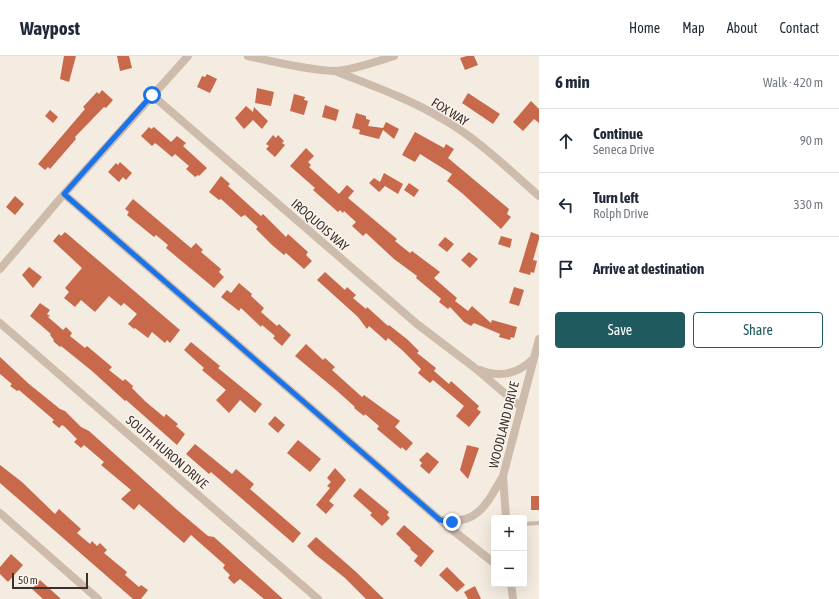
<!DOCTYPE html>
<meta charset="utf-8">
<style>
:root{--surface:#fff;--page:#f2f2f3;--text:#1f2937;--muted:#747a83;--line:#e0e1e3;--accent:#1f5a5e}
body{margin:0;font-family:"Asap Condensed",sans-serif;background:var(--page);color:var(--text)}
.controls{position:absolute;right:12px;bottom:12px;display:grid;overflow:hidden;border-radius:4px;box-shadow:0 4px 16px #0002}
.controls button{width:36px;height:36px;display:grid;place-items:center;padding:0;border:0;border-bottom:1px solid var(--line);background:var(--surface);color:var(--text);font:20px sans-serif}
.scale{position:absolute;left:12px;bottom:10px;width:76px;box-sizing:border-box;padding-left:4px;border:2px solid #3b302b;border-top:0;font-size:11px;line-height:14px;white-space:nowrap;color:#3b302b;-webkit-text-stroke:3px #fbf5ee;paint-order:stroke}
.stop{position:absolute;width:12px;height:12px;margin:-9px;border:3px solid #1a73e8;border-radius:50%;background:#fff}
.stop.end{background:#1a73e8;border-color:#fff;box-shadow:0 1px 4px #0008}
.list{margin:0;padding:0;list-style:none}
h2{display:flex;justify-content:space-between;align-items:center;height:52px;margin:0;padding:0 16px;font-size:17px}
h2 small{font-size:13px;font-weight:400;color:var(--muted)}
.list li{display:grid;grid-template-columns:26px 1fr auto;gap:12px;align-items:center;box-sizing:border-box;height:64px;padding:0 16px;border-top:1px solid var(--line)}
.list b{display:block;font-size:15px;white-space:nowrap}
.list p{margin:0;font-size:13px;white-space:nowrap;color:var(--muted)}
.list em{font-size:13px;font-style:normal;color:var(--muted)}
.actions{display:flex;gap:8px;padding:12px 16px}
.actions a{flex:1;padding:9px 0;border:1px solid var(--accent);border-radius:4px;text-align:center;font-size:14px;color:var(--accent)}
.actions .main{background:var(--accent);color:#fff}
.icon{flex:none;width:22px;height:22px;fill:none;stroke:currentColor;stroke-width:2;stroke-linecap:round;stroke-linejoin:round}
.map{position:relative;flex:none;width:539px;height:543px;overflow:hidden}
header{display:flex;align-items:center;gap:24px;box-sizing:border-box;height:56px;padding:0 20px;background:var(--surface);border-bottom:1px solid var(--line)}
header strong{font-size:19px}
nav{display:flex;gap:22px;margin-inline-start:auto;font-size:14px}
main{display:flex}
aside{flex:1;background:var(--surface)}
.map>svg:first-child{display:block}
.building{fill:#c8694b}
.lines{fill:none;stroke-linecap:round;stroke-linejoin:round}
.lane{stroke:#cdbbac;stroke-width:4}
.street{stroke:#cdbbac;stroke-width:8}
.route{stroke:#1a73e8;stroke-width:5}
.labels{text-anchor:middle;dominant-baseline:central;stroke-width:3;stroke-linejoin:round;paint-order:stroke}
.street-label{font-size:13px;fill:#3b302b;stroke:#fbf5ee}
</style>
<header>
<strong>Waypost</strong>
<nav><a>Home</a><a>Map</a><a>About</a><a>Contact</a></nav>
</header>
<main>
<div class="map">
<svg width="539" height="543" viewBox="0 0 539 543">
<rect width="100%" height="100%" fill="#f4ebe1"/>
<path class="building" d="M64 0H76L69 26 60 23Z
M117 0H129L132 12 120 15Z
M467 0H474L478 9 465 14 460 2Z
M207 18 217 23 210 37 197 31 202 20 205 21Z
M257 32 274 36 271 50 255 47Z
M102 34 113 44 106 52 104 51 75 81 76 83 50 113 48 111 45 114 38 108 85 53 83 51 97 36 99 38Z
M468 37 500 58 493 68 462 47Z
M294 38 305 41 304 44 308 45 304 59 290 55Z
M531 45 539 53V67L534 63 523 75 513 66Z
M325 49 339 54 336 65 322 61Z
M246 50 253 56 254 51 268 65 262 73 253 64 244 73 238 66 235 62Z
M50 54 58 61 53 67 45 60Z
M356 57 366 60V63L370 64 368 70 383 72 386 66 399 73 394 83 383 74 379 83 359 78 360 74 352 72Z
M149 71 151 73 154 71 171 86 177 80 186 87 183 90 207 112 199 120 198 119 195 121 186 113 189 110 175 98 172 101 159 90 155 87 152 90 141 80Z
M415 76 444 92 446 88 454 93 448 102 509 153 507 158 511 161 501 173 463 138 447 125 452 118 420 98 415 106 402 99Z
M273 79 276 82 278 79 284 85 282 87 285 89 275 101 266 93 269 90 266 88Z
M306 92 314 100 308 106 311 109 309 111 339 138 347 129 354 135 348 142 397 183 395 185 410 197 412 195 440 216 434 222 457 242 455 245 468 255 472 250 491 267 492 264 517 271 514 282 511 281 510 284 499 281 500 278 474 267 471 270 464 266 450 251 448 253 439 246 441 243 439 241 416 222 417 220 394 203 366 177 363 180 352 170 356 166 344 155 343 157 340 154 338 156 313 134 315 132 290 110Z
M120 106 132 117 126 124 123 121 119 126 108 116 116 107 118 109Z
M384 117 403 128 398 138 385 130 379 136 369 127 374 122 380 126Z
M221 120 230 128 228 130 261 160 263 158 286 181 288 178 308 196 306 199 312 205 304 213 286 197 284 199 272 189 256 173 258 171 245 159 241 161 221 143 219 144 209 136Z
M409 127 419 134 414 141 404 134Z
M15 140 24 148 15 159 6 151Z
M133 143 191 192 196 187 203 194 201 196 221 213 219 216 224 221 214 232 166 192 168 189 156 179 154 181 127 159 129 156 125 153Z
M65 176 180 274 170 287 167 284 165 287 152 276 148 282 135 272 134 273 128 268 137 258 124 247 121 250 109 240 95 256 81 244 75 251 64 242 69 236 65 232 82 212 53 185 59 178 61 180Z
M531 176 539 179V183L533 204 537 205 534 217 531 216 530 219 519 216Z
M501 180 512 183 510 192 498 188Z
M445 181 454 188 447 196 438 189Z
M469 196 478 203 470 212 461 204Z
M29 211 42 221 33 232 22 219Z
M325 216 345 234 347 231 356 239 353 242 366 253 367 251 388 270 389 269 408 284 419 295 417 297 436 312 434 315 449 328 451 325 479 350 477 353 481 356 469 371 456 360 464 350 433 324 430 327 418 317 421 313 402 294 388 282 386 285 369 270 367 273 358 261 317 224Z
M239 227 252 238 251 240 264 252 261 256 277 270 279 268 291 279 282 290 273 282 275 280 262 269 261 271 241 252 239 255 221 241 227 234 231 237Z
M514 231 524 234 519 250 509 247Z
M40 247 50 254 47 258 50 260 48 261 63 274 66 271 72 277 70 280 85 292 87 290 112 311 109 314 123 325 125 323 133 330 132 332 146 346 164 361 166 358 178 368 176 370 185 378 177 389 126 344 125 345 92 315 61 290 60 291 53 285 54 284 50 279 51 278 30 260Z
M191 286 220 310 218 312 262 348 255 357 240 344 229 357 216 344 226 334 202 314 204 312 184 294Z
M306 288 323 304 325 302 335 311 332 314 362 341 364 339 400 365 395 371 413 387 406 395 402 391 401 393 377 373 379 370 365 358 364 360 354 352 355 351 336 334 295 300Z
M0 301 29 328 60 353 65 355 81 371 89 375 176 453 208 480 214 481 283 543H264L240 523 234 528 228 522 230 519 223 512 225 509 191 479 184 487 139 448 134 454 121 443 131 434 101 409 104 406 84 389 81 392 74 386 77 383 65 371 62 369 59 372 52 366 54 364 19 334 17 335 10 330 12 328 0 318Z
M275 360 285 369 278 377 268 368Z
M298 384 321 403 310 416 287 397Z
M195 388 232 418 236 413 254 428 250 433 301 477 293 487 211 416 209 418 186 398Z
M467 389 479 392 468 423 460 414Z
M427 396 439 406 429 418 420 410 422 407 419 404Z
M0 409 22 426 55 458 59 453 81 473 77 477 90 488 92 485 97 490 100 487 107 494 104 497 127 516 125 519 139 531 141 529 148 534 141 543H133L0 427Z
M335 412 346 424 329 445 334 449 326 458 316 449 330 432 327 430 331 426 327 422Z
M360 432 389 456 387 459 390 462 382 470 370 459 372 457 353 440Z
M531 440H539V454H531Z
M404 469 434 495 421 511 414 505 418 500 410 493 411 492 396 478Z
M316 481 355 515 384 543H366L345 522 315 498 307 490Z
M11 498 23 509 8 526 0 518V511Z
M447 511 465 529 457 536 439 519Z
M40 524 61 543H43L32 533Z
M475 530 481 543H468L464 536Z"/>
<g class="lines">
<path class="lane" d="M524 468 539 467"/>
<path class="street" d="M248 0C274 6 308 14 334 15 350 15 378 5 394 0
M335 15C370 29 408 42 441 62 477 82 508 113 539 140
M152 39 417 268 475 312 521 351
M64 138 440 464 494 507
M0 213 64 138 188 0
M0 267 318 543
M480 314C499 322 518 318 533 303
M0 457 98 543
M506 462 503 420 539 283
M442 464C478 470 487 447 503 420
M511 528 513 543"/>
</g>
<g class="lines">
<path class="route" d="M152 39 64 138 440 464 452 466"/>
</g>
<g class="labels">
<g class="street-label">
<text transform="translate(450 56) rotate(32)">FOX WAY</text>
<text transform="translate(320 169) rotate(41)">IROQUOIS WAY</text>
<text transform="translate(504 369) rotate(-76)">WOODLAND DRIVE</text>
<text transform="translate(167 396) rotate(41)">SOUTH HURON DRIVE</text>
</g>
</g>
</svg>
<div class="controls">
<button>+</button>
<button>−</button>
</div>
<div class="scale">50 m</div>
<div class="stop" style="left:152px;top:39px"></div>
<div class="stop end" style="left:452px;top:466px"></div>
</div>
<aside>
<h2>6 min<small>Walk · 420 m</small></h2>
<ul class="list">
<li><svg class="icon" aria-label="ahead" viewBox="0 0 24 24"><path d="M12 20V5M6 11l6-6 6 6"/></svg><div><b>Continue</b><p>Seneca Drive</p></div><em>90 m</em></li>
<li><svg class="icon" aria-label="left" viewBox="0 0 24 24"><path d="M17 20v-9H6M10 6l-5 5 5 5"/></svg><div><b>Turn left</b><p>Rolph Drive</p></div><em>330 m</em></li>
<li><svg class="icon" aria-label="arrive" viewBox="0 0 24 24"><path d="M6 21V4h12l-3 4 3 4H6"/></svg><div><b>Arrive at destination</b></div></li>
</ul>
<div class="actions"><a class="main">Save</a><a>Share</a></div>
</aside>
</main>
